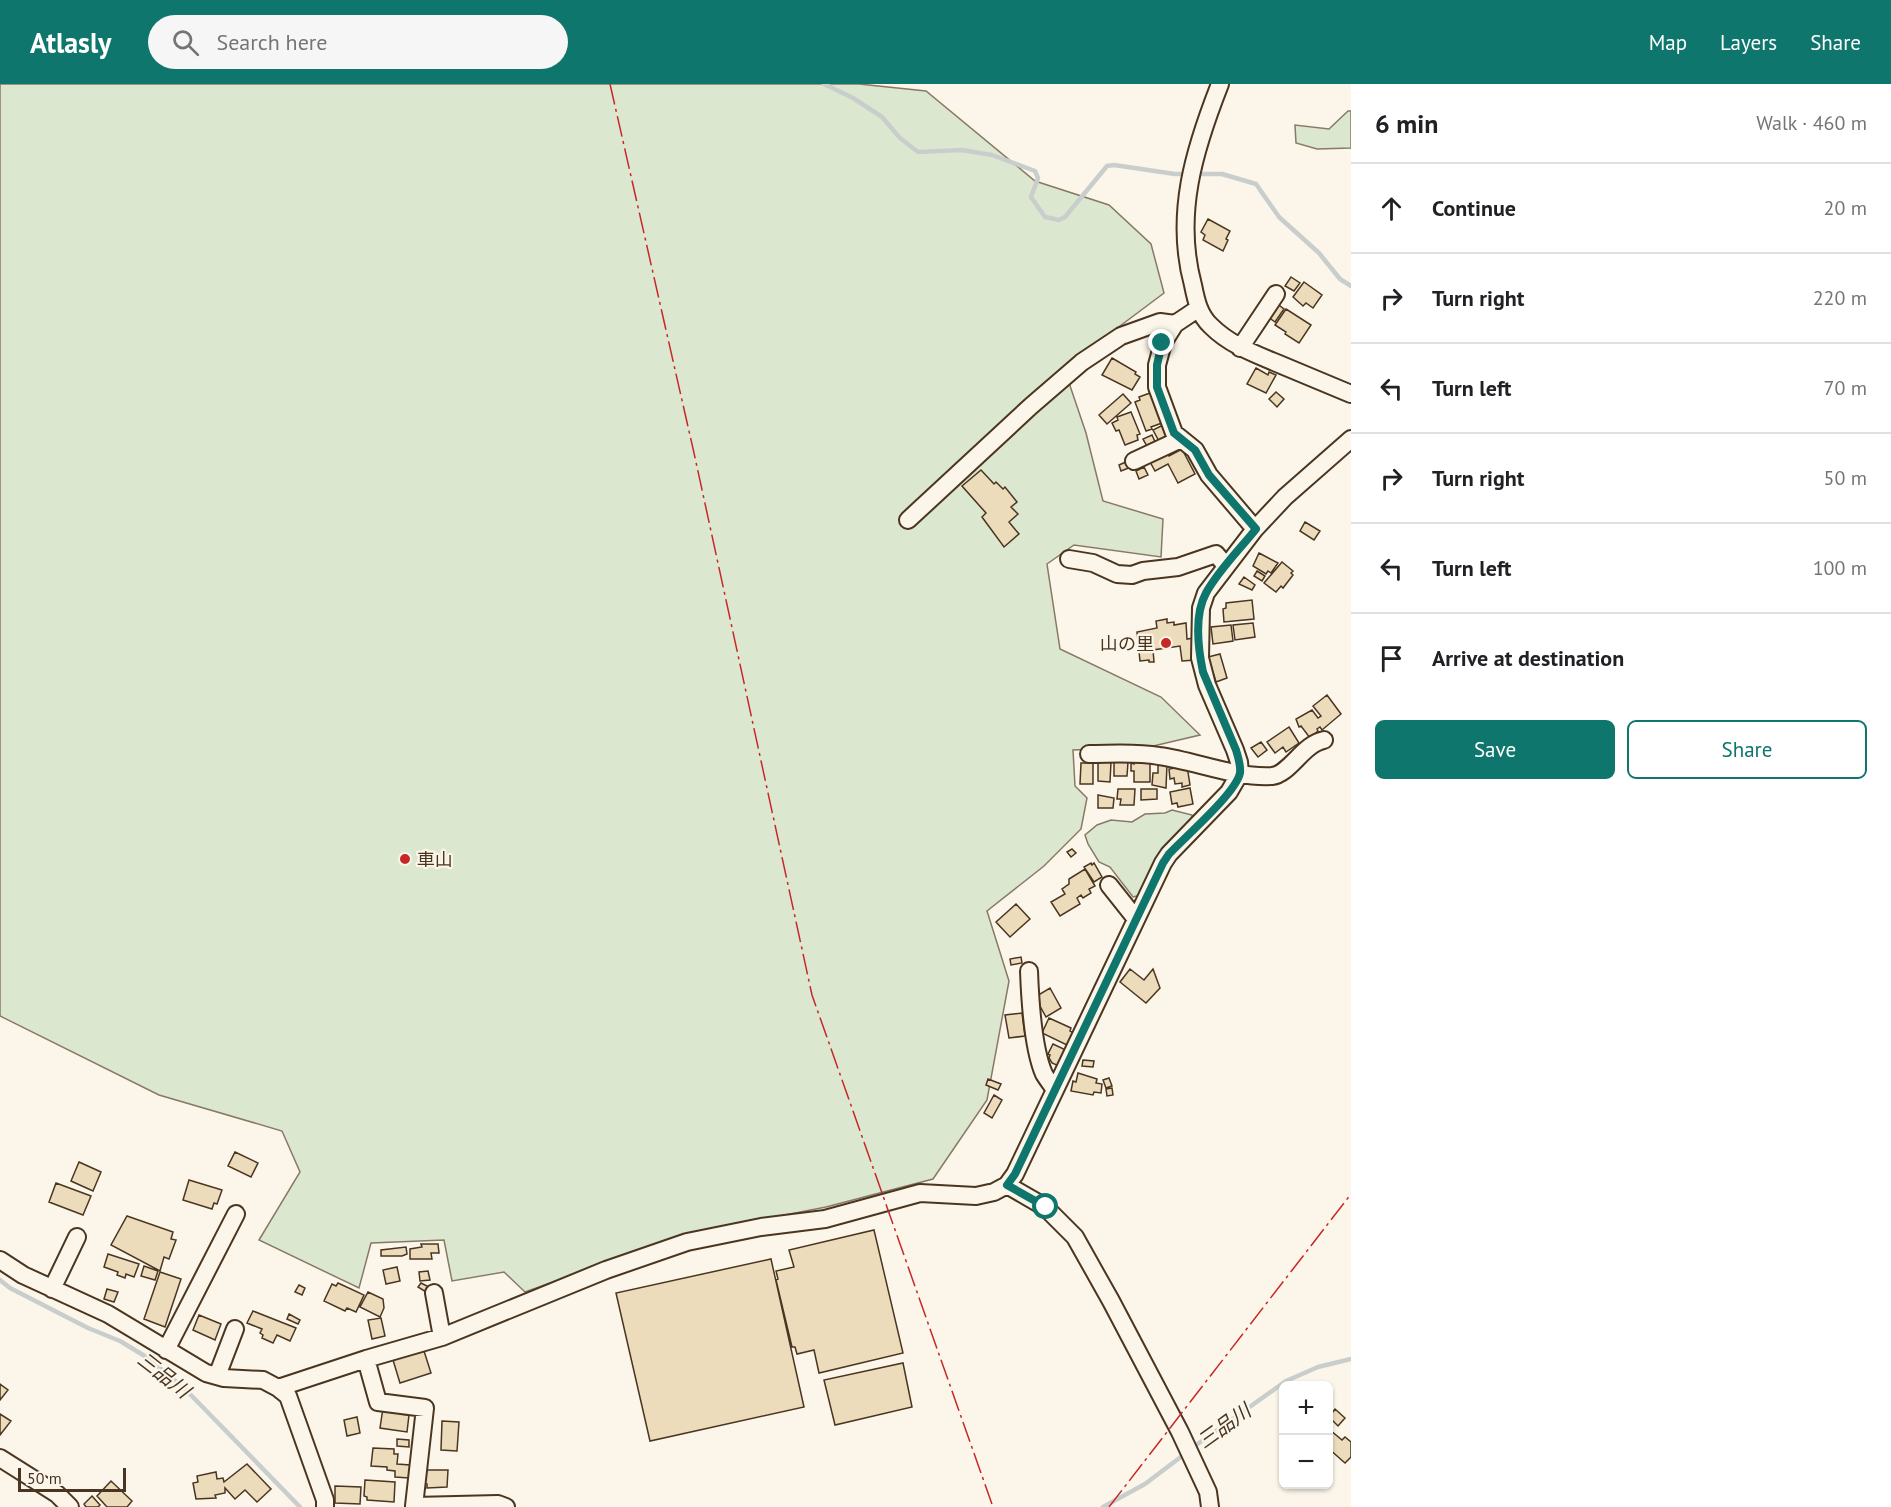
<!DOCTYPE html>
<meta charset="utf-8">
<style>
:root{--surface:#fff;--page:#f6f6f6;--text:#202124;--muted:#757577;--line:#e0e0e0;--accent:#0f766e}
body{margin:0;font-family:"PT Sans","Noto Sans JP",sans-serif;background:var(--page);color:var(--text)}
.controls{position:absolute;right:18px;bottom:18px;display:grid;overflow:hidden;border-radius:9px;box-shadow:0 2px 4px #0004}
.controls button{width:54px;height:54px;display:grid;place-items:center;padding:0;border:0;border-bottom:2px solid var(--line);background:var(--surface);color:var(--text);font:30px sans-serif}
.scale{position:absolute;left:18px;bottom:15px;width:108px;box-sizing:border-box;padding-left:6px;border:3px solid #4a3520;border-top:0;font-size:16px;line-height:21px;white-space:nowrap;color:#4a3520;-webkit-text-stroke:4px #fbf6e9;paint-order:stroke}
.stop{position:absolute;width:18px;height:18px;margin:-14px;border:4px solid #0f766e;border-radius:50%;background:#fff}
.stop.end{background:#0f766e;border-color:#fff;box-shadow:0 2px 6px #0008}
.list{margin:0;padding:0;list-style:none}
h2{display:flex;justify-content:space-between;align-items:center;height:78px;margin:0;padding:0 24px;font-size:26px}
h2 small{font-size:20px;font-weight:400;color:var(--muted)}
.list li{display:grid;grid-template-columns:39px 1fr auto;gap:18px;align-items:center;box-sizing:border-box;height:90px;padding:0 24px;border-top:2px solid var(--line)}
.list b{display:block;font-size:22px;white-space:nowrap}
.list em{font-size:20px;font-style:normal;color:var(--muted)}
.actions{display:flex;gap:12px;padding:18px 24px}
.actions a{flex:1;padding:14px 0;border:2px solid var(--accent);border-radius:9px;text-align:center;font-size:21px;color:var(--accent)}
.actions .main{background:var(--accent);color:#fff}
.icon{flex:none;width:33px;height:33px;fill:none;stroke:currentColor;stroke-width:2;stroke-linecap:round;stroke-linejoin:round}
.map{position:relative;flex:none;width:1351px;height:1423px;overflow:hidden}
header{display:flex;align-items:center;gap:36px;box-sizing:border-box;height:84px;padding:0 30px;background:var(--accent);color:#fff}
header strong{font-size:28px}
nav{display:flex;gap:33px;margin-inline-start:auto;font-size:21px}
.search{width:420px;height:54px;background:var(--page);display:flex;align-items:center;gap:15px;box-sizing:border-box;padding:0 21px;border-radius:33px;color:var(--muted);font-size:22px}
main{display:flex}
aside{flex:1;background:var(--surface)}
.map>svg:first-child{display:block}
.green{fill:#dce7d0;stroke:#887966;stroke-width:1.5}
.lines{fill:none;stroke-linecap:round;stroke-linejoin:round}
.stream{stroke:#c9cecd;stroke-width:4.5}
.building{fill:#ecdcbc;stroke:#4a3520;stroke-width:1.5}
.minor-casing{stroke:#4a3520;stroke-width:20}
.minor{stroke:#fbf6e9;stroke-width:16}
.power{stroke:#c62828;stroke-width:1.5;stroke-dasharray:21 4.5 3 4.5;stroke-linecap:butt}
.route{stroke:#0f766e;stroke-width:8}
.poi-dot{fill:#c62828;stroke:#fbf6e9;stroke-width:2}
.labels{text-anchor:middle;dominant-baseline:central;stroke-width:4.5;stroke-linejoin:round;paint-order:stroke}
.poi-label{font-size:18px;fill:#4a3520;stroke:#fbf6e9;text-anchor:end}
.water-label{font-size:20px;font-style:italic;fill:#4a3520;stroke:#fbf6e9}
</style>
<header>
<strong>Atlasly</strong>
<div class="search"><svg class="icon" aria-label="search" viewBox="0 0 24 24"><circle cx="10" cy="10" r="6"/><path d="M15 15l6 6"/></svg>Search here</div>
<nav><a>Map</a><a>Layers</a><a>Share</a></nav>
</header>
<main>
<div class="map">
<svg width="1351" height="1423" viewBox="0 0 1351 1423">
<rect width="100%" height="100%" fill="#fbf6e9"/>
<path class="green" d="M0 0H859L926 7 1035 97 1109 121 1151 160 1164 209 1064 284 1086 349 1103 417 1163 435 1161 473 1074 461 1047 480 1060 565 1161 613 1200 651 1149 663 1073 666 1075 702 1087 714 1081 745 1044 782 987 827 1009 897 987 1016 933 1095 826 1123 688 1150 525 1208 504 1188 452 1197 444 1156 371 1159 359 1204 259 1156 300 1088 282 1047 159 1011 0 932Z
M1348 27H1351V64L1317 65 1296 59 1295 41 1329 45Z
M1172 726 1192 731V740L1141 811 1133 813 1110 783 1099 778 1088 760 1085 751 1097 741 1111 736 1132 738 1145 730 1165 729Z"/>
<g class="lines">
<path class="stream" d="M824 0 853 14 882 33 900 54 918 68 962 66 992 71 1035 87 1038 94 1031 113 1045 133 1059 136 1065 133 1107 82 1114 81 1175 90H1222L1256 100 1279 133 1319 169 1340 195 1351 202
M0 1196 10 1204 88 1244 120 1257 148 1274 186 1306 300 1423
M1192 1364 1286 1297 1318 1283 1351 1275
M1103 1423 1145 1400 1186 1369"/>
</g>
<path class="building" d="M1208 135 1230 147 1226 155 1228 156 1223 167 1203 156 1205 151 1201 148Z
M1291 193 1300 199 1294 207 1285 202Z
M1304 198 1322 211 1313 224 1306 219 1303 222 1293 213Z
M1276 219 1284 225 1275 238 1268 233Z
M1286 225 1311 241 1299 259 1285 250 1286 248 1275 241Z
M1112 274 1136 288 1135 290 1140 293 1132 306 1102 291Z
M1256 284 1268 291 1269 288 1276 291 1266 309 1247 300Z
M1276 308 1284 315 1277 323 1269 315Z
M1150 309 1162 339 1151 343 1152 345 1146 347 1135 318 1140 316 1139 313Z
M1123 310 1131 319 1107 340 1099 331Z
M1131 328 1140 350 1137 351 1138 356 1125 361 1119 346 1116 347 1112 339 1118 336 1117 333Z
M1163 341 1170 353 1160 359 1153 346Z
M1152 351 1156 360 1148 364 1143 355Z
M1182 365 1195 390 1178 399 1168 380 1155 387 1149 376 1166 367 1169 372Z
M1128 377 1131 383 1121 387 1119 381Z
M1144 383 1148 391 1139 395 1136 387Z
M981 386 994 400 996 398 1003 405 1005 403 1017 418 1011 423 1018 430 1009 438 1019 450 1004 463 982 433 986 429 962 402Z
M1305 438 1320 447 1314 456 1300 447Z
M1259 469 1278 479 1271 489 1268 487 1266 490 1253 482Z
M1282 478 1293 487 1291 489 1293 491 1283 504 1281 502 1276 508 1264 499Z
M1257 487 1265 492 1262 497 1254 492Z
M1244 493 1255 501 1252 506 1239 500Z
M1252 516 1254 535 1224 538 1223 525 1226 524V519Z
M1167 535V539L1174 538V541L1186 539 1187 555 1193 554 1195 576 1182 577 1180 562 1153 566 1154 578H1149V576L1140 577 1137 548 1157 544 1156 537Z
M1253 539 1255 553 1235 556 1233 541Z
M1231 541 1233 557 1213 560 1211 543Z
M1220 570 1227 594 1216 598 1208 573Z
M1327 611 1341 630 1322 646 1320 643 1317 645 1318 647 1310 654 1301 642 1299 643 1296 635 1312 626 1318 634 1321 632 1313 622Z
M1289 643 1299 659 1286 668 1283 663 1275 669 1267 658Z
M1261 658 1267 666 1258 673 1251 664Z
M1134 676H1150V698H1134V687H1131V679L1134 680Z
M1098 677 1111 678 1110 698 1098 697Z
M1114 677 1128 678 1127 692H1114Z
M1081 679H1093V700H1080Z
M1158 680H1167L1166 704 1152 701 1153 689H1158Z
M1187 682 1190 701 1182 703V699L1175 700 1174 694 1170 695 1169 685Z
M1190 704 1193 720 1178 723 1177 719 1172 720 1170 708Z
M1118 705H1135L1134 721H1120L1121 715H1117Z
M1141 705H1157V715L1141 716Z
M1098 711 1114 714 1113 724H1098Z
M1072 765 1076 769 1071 773 1067 768Z
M1091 779 1092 781 1094 779 1102 793 1094 798 1084 783Z
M1085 785 1095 802 1089 805 1091 809 1083 814 1081 811 1077 814 1080 820 1060 832 1051 818 1065 810 1062 805 1069 800V795Z
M1016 820 1030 835 1010 853 996 838Z
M1021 873 1022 879 1011 881 1010 875Z
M1130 885 1144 896 1153 885 1160 904 1146 919 1120 898Z
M1050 904 1061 924 1046 933 1035 913Z
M1022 929 1025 952 1009 954 1005 931Z
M1049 934 1071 944 1070 947 1075 950 1069 962 1042 949Z
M1053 960 1068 967 1061 983 1052 979 1049 974 1050 971 1048 970Z
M1083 976 1094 977 1093 983 1082 982Z
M1078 989 1097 995 1096 999 1102 1000 1101 1009 1094 1008 1093 1011 1071 1007 1073 997 1076 998Z
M1109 994 1112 1002 1106 1004 1103 996Z
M988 995 1001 1000 998 1006 986 1001Z
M1112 1004 1113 1011 1107 1012 1106 1005Z
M994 1011 1002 1016 992 1034 984 1029Z
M235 1068 258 1079 251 1093 228 1082Z
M79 1078 101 1088 93 1107 71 1097Z
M189 1096 222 1106 217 1120 214 1119 212 1125 183 1116Z
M56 1099 91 1112 83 1131 49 1118Z
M127 1132 173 1148 171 1155 176 1156 169 1175 164 1173 160 1187 111 1161Z
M874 1146 903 1269 819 1289 814 1266 797 1270 795 1263H792L776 1196 778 1195 776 1187 794 1183 789 1166Z
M421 1160H438L439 1169H431L432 1175H410V1165L422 1163Z
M406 1163 407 1170 402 1172H381V1166Z
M108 1170 139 1180 134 1193 126 1190 125 1194 117 1191 118 1188 104 1183Z
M771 1175 804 1323 650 1357 616 1209Z
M144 1182 158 1187 155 1196 141 1192Z
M397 1183 400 1197 386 1200 383 1186Z
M428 1187 430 1196 420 1197 419 1188Z
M160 1188 181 1195 165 1243 144 1235Z
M338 1199 364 1211 356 1228 347 1224 345 1227 324 1217 332 1200 336 1202Z
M421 1199 429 1203 426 1208 418 1203Z
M299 1201 305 1204 302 1211 295 1208Z
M107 1205 118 1208 114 1218 104 1215Z
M368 1208 383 1215 384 1224 380 1233 360 1223Z
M253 1227 296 1244 290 1257 277 1251 273 1259 262 1254 263 1251 260 1249 262 1245 247 1239Z
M289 1230 300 1236 298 1240 287 1235Z
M199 1231 221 1240 215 1256 193 1246Z
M381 1234 385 1252 372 1255 368 1236Z
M424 1267 431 1289 400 1299 393 1276Z
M903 1279 912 1323 835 1341 824 1296Z
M0 1300 8 1306 0 1316Z
M383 1324 400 1327V1330L409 1331 407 1348 380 1344Z
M1335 1325 1345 1334 1338 1342 1329 1333Z
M0 1330 11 1337 0 1351Z
M357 1333 360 1349 347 1352 344 1336Z
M442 1337 459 1338 457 1367 441 1366Z
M1330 1346 1342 1356 1345 1353 1351 1358V1373L1345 1379 1328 1364V1348Z
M397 1355 409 1356V1363L397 1362Z
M373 1364 394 1365V1370H398L397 1380 410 1381 409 1394 395 1393V1387L387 1386V1383L371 1382Z
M247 1380 271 1405 257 1418 245 1406 235 1415 225 1404V1409L215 1411 216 1414 196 1415 193 1399 198 1398 197 1392 216 1388 217 1395 223 1394 224 1398Z
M423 1386H448L447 1403 427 1404V1400L423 1399Z
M365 1396 395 1398 394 1418 367 1416V1413L364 1412Z
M111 1397 132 1417 127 1423H107L97 1412Z
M335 1402 361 1403 360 1420 335 1419Z
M92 1412 100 1421 98 1423H86L84 1420Z"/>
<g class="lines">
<defs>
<path id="minor" d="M1220 0C1194 66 1174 131 1193 201 1196 216 1199 231 1211 242 1230 261 1255 270 1279 280 1303 290 1327 300 1351 310
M1199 224 1175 240 1163 259 1157 281V303L1174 349 1195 366 1209 391 1255 445
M1240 264 1276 210
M1134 377 1181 355
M908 436 1031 322 1082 278 1121 252 1160 238 1175 240
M1069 475 1093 479 1117 490 1132 491 1143 487 1178 483 1216 470 1226 482
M1089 670C1112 670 1136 668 1159 672 1196 677 1234 694 1272 692 1290 690 1303 660 1324 656
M1109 801 1136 835
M1029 887C1030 914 1033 965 1044 990 1047 995 1051 1000 1055 1006
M1007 1101 1045 1123 1075 1153 1111 1217 1180 1348 1208 1408 1210 1423
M0 1176 23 1191 108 1230 206 1289 224 1294 263 1296 278 1304 288 1312 325 1416V1423
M52 1205 77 1153
M434 1209 442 1253
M166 1266 236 1130
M366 1275 378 1318 425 1324 414 1422 498 1420 506 1423
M217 1292 235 1245
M278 1304 366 1275 442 1253 606 1186 687 1158 761 1143 825 1135 920 1109 976 1112 994 1108 1007 1101 1015 1090 1163 779 1169 770 1229 708 1240 689 1239 678 1235 666 1207 601 1200 574 1201 524 1206 509 1255 445 1285 413 1351 355
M0 1374 57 1410 70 1423"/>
</defs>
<use href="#minor" class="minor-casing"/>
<use href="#minor" class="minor"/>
<path class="power" d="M610 0 694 369 812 911 993 1423
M1109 1423 1351 1110"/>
</g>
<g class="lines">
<path class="route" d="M1046 1123 1007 1101 1015 1090 1163 779 1169 770C1185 753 1236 709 1240 689 1241 681 1238 673 1236 666L1203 588C1198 564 1194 531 1206 509 1218 487 1240 465 1256 445L1209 391 1195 366 1174 349 1157 303V281L1162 259"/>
</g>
<g class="poi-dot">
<circle cx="1166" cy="559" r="6"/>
<circle cx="405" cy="775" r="6"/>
</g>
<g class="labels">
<g class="poi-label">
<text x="1154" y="559">山の里</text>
<text x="417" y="775" text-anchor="start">車山</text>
</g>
<g class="water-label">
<text transform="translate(164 1291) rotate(38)">三品川</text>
<text transform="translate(1224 1342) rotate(-36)">三品川</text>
</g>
</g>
</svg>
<div class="controls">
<button>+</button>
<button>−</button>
</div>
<div class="scale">50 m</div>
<div class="stop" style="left:1046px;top:1123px"></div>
<div class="stop end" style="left:1162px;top:259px"></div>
</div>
<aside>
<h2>6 min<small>Walk · 460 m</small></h2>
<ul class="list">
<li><svg class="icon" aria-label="ahead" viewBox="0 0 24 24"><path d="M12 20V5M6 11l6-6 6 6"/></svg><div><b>Continue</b></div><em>20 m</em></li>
<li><svg class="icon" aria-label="right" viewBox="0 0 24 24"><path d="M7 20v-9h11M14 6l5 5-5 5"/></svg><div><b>Turn right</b></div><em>220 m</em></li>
<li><svg class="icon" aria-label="left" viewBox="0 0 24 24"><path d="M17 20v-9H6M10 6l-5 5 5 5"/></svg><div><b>Turn left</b></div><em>70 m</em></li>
<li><svg class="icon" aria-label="right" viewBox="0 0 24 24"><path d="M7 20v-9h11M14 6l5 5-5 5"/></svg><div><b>Turn right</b></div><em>50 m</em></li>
<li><svg class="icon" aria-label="left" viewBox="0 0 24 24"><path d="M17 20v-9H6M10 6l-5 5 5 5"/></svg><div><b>Turn left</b></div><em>100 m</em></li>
<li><svg class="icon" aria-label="arrive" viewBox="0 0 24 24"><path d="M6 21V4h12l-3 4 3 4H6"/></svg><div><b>Arrive at destination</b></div></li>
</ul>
<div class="actions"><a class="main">Save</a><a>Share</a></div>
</aside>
</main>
